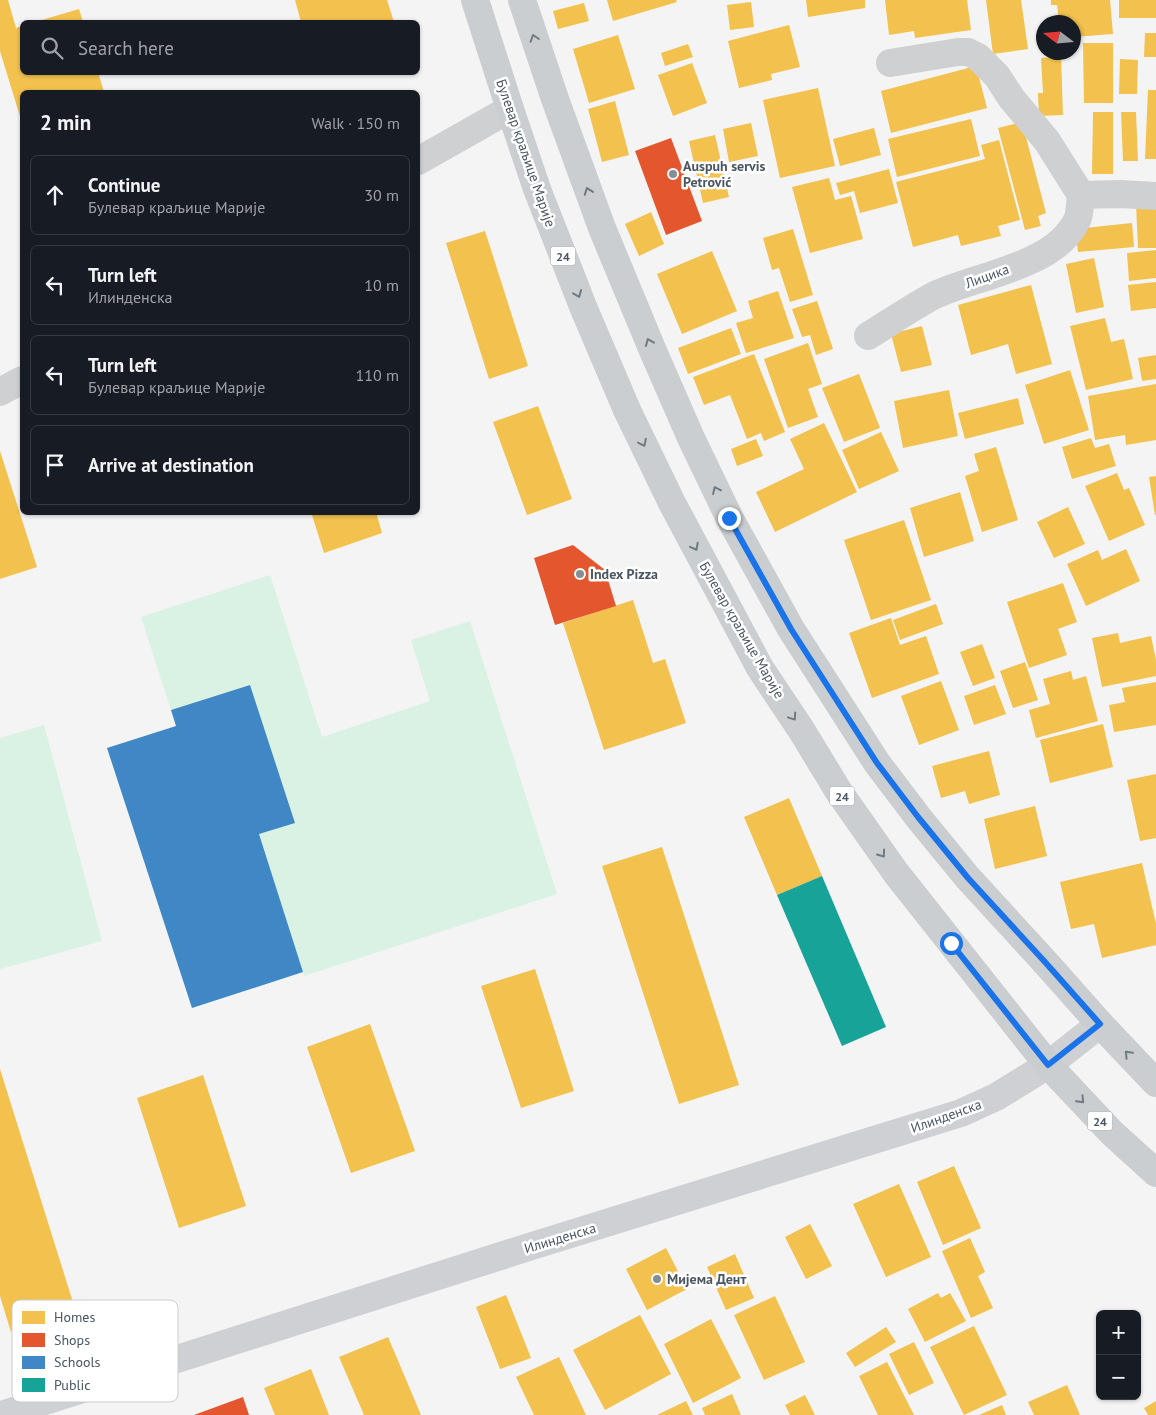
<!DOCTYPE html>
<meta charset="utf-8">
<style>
:root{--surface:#171b24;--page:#20242c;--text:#f1f3f6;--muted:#9ea1a6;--line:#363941}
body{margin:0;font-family:"PT Sans",sans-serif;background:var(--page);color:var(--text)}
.controls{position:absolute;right:15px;bottom:15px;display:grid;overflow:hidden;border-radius:8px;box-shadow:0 1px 4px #0004}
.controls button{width:45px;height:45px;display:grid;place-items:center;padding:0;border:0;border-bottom:1px solid var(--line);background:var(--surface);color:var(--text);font:25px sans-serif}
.compass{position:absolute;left:1036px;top:15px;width:45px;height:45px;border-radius:50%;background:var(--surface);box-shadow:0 1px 4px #0004;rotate:286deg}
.stop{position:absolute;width:15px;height:15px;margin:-11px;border:4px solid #1a73e8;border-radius:50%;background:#fff}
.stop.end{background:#1a73e8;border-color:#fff;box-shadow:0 1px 5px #0008}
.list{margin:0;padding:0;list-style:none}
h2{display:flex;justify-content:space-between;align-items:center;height:65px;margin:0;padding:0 20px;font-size:21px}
h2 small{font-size:16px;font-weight:400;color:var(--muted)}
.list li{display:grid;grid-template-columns:32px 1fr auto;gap:15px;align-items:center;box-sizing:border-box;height:80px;margin:0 10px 10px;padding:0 10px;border:1px solid var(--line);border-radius:8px}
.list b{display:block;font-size:19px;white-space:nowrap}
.list p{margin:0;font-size:16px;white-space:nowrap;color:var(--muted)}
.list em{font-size:16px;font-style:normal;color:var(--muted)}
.icon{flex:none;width:28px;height:28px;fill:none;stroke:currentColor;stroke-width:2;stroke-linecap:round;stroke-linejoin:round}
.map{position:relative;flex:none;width:1156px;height:1415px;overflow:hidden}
.search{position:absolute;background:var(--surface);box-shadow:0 1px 4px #0004;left:20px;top:20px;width:400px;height:55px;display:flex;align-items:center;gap:12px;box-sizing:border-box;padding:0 18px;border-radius:8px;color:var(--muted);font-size:19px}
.panel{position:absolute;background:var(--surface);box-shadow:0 1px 4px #0004;left:20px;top:90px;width:400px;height:425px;border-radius:8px}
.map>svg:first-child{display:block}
.green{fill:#d9f2e3}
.homes{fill:#f2c14e}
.shops{fill:#e4572e}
.schools{fill:#3f88c5}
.public{fill:#17a398}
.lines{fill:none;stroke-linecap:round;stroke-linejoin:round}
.street{stroke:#ced0d2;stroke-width:28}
.secondary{stroke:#ced0d4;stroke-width:28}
.primary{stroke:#caced1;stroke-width:28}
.oneway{stroke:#707a83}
.route{stroke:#1a73e8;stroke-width:6}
.poi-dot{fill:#868d94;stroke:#fff;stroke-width:2}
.labels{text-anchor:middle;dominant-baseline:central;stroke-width:5;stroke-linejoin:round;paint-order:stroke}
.shield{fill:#fff;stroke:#808990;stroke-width:1}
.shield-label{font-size:12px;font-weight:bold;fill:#4a5661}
.street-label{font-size:14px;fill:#4a5661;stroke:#fff}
.poi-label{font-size:14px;font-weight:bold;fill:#4a5661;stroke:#fff;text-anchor:start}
.key{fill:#fff;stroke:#c9ccd0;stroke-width:1}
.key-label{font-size:14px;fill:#4a5661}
</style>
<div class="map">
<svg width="1156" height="1415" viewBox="0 0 1156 1415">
<rect width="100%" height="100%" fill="#f4f4f4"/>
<path class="green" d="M270 575 322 737 430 701 411 640 470 621 557 894 304 976 259 834 295 823 250 685 171 710 141 617Z
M44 725 102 941 0 969V738Z"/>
<path class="homes" d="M0 0H8L16 28 22 26V72H98L104 92H22V123L0 51Z
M295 0H387L394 22H301Z
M607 0H676L677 2 613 21Z
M806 0H865V8L808 17Z
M885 0H967L971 30 915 38 914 31 889 35Z
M986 0H1021L1028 49 993 54Z
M1051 0H1110L1113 34 1074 37V22H1059L1057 5H1051Z
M1119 0H1156V18H1119Z
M751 2 754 27 730 30 727 5Z
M584 3 589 21 558 29 553 11Z
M79 9 83 22H35Z
M789 25 800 67 771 74 772 80 739 88 728 41Z
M1145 33H1156V57H1144Z
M618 35 635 89 589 103 573 49Z
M1083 43H1113V103H1084Z
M688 44 693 57 665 66 661 53Z
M1061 57 1063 115 1039 116 1038 93H1043L1041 58Z
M1120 59 1138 60 1137 94H1119Z
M692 63 707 103 673 116 658 75Z
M976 66 987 108 891 133 881 91Z
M818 88 835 166 780 178 763 100Z
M1148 90H1156V159H1145Z
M615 101 629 155 602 162 588 109Z
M1093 112H1113V174H1092Z
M1121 112H1136L1138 161H1123Z
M971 119 980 156 897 177 888 139Z
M1022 122 1046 213 1038 216 1041 226 1025 230 998 128Z
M751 123 758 156 729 162 723 129Z
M874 128 881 155 840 166 833 139Z
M715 135 729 197 703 203 689 141Z
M999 140 1020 220 998 226 1001 236 961 246 958 235 913 247 896 182 985 159 981 145Z
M889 169 898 203 860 213 854 191 840 195 836 183Z
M829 178 835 200 851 196 863 239 810 253 792 187Z
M1136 204H1156V248H1138Z
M651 212 664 244 639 256 625 224Z
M1132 223 1134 247 1078 252 1075 229Z
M793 229 813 295 790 302 779 268 772 270 763 238Z
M485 231 528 366 489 379 446 243Z
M1156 250V278L1129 281 1127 253Z
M712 251 737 311 682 334 657 274Z
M1094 258 1104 307 1076 313 1066 264Z
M1156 282V308L1131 311 1128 285Z
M1031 285 1052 364 1016 374 1008 344 971 355 958 305Z
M778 291 794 338 746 353 736 323 753 318 748 301Z
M817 301 833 349 816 355 810 335 802 337 792 309Z
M1105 318 1111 342 1124 339 1133 379 1086 390 1070 326Z
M922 326 932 365 901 372 891 334Z
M731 328 741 354 688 374 678 348Z
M808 343 822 384 808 389 818 417 788 428 764 359Z
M754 354 785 432 764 441 761 433 747 439 730 395 704 405 693 377Z
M1156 355V379L1142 381 1138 358Z
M1070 370 1089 430 1044 444 1025 385Z
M859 374 880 428 844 442 822 388Z
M1156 384V440L1126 445 1125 435 1095 440 1088 396Z
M949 390 958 436 903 448 894 401Z
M1018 398 1024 424 965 439 958 413Z
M538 406 572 499 527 515 493 422Z
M824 423 857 492 775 532 756 492 804 469 790 439Z
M881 432 899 471 859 489 842 450Z
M1091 438 1095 448 1109 444 1116 466 1072 479 1062 447Z
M756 439 763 456 737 466 731 449Z
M996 447 1018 520 982 532 965 476 979 471 974 454Z
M0 451 37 567 0 579Z
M1117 473 1124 490 1129 488 1145 525 1109 541 1085 486Z
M1156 476V515H1155L1149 477Z
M960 492 974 541 924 557 910 508Z
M1068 507 1085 544 1054 558 1037 522Z
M311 512H376L382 533 324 553Z
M904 520 931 600 871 620 844 540Z
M1126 549 1140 581 1086 606 1067 564 1098 550 1102 560Z
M1063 583 1077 622 1058 629 1067 655 1029 668 1007 602Z
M633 600 653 663 665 659 686 723 604 750 563 623Z
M936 604 943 624 900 640 893 620Z
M891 618 900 645 926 636 939 674 872 698 849 633Z
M1118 633 1120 643 1151 636 1156 660V676L1102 687 1092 638Z
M982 644 995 678 973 686 960 652Z
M1025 662 1038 700 1013 708 1000 671Z
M1071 671 1073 680 1086 676 1098 721 1036 738 1029 710 1050 704 1043 679Z
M941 681 959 730 919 745 901 696Z
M1156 682V725L1114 732 1109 705 1125 702 1122 688Z
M995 685 1006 714 974 725 964 696Z
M1103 724 1113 767 1050 783 1040 740Z
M989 751 1000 795 969 804 965 791 941 798 932 766Z
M1156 774V838L1140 841 1127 780Z
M789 798 822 876 777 895 744 817Z
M1035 806 1047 856 995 869 984 819Z
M662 847 739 1085 679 1104 602 866Z
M1142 863 1156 924V945L1102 958 1094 924 1071 929 1060 882Z
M535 969 574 1091 521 1108 481 986Z
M370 1024 415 1151 351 1173 307 1047Z
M0 1069 76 1312 11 1332 0 1296Z
M203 1075 246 1206 179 1228 137 1098Z
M954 1166 981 1228 943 1245 917 1182Z
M899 1184 931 1257 886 1277 853 1204Z
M810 1224 832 1266 806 1279 785 1237Z
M970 1238 985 1272 978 1276 993 1308 971 1318 942 1251Z
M666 1248 687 1289 647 1310 626 1269Z
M735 1254 754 1298 726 1310 707 1267Z
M938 1293 941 1298 950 1293 966 1321 925 1342 908 1309Z
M506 1295 531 1358 500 1369 476 1307Z
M775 1296 805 1362 764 1380 734 1315Z
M640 1315 671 1374 605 1410 573 1350Z
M711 1319 741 1378 693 1403 664 1344Z
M974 1326 1007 1395 964 1415 930 1347Z
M886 1327 896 1342 855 1367 846 1353Z
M388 1337 421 1415H364L339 1357Z
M914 1342 934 1383 909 1395 889 1354Z
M559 1357 586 1415H534L516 1377Z
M887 1362 914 1415H878L859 1376Z
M311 1369 329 1415H275L264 1388Z
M1067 1385 1080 1415H1034L1028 1402Z
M732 1394 741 1415H705L702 1408Z
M805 1395 815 1415H790L785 1405Z
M686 1401 693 1415H657Z
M1156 1401V1415H1148L1144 1408Z
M1002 1405 1006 1415H979Z"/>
<path class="shops" d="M671 138 702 221 666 235 635 151Z
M573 545 605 570 616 606 555 625 534 558Z
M243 1397 249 1415H194Z"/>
<path class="schools" d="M250 685 295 823 259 834 303 972 192 1008 107 748 176 726 171 710Z"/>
<path class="public" d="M822 876 886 1027 842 1046 777 895Z"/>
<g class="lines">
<path class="street" d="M890 63 958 52H968L978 57 997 76 1012 99 1047 141 1081 195 1120 194 1156 196
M418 161 510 109
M868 336C889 323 911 308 933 296 976 275 1057 267 1078 218 1080 211 1080 202 1081 195
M0 392 22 380"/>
<path class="secondary" d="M1 1415 532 1246 961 1113 996 1097 1048 1065 1100 1024"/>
<path class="primary" d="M475 0 510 109 537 189 584 309 627 410 672 503 760 668 802 731 839 792 896 873 1048 1065 1112 1133 1156 1173
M522 0 555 99 602 228 653 351 691 438 729 517 791 629 877 763 918 817 968 878 1045 962 1100 1024 1156 1083"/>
</g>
<defs><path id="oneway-chevron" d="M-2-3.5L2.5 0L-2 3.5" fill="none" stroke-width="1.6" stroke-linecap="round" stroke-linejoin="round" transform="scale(1.25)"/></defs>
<g class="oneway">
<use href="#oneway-chevron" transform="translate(534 38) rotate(-108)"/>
<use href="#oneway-chevron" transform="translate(588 191) rotate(-110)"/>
<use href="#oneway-chevron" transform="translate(578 294) rotate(68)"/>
<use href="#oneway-chevron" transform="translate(649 342) rotate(-112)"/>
<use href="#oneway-chevron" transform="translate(643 443) rotate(64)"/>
<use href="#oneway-chevron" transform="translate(716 490) rotate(-115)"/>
<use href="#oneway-chevron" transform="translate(695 547) rotate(62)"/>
<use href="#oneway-chevron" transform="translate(793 717) rotate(56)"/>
<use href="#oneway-chevron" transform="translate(882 854) rotate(54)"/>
<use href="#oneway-chevron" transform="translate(1128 1054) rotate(-134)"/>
<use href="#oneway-chevron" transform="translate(1081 1100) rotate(47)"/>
</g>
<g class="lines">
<path class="route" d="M729 518 791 629 877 763 918 817 968 878 1045 962 1100 1024 1048 1065 951 943"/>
</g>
<g class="poi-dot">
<circle cx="673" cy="174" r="5"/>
<circle cx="580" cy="574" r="5"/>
<circle cx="657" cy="1279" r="5"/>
</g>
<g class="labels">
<g class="shield">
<rect x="550.5" y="246.5" width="25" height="19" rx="4"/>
<rect x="829.5" y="786.5" width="25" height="19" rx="4"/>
<rect x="1087.5" y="1111.5" width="25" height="19" rx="4"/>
</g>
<g class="shield-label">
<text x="563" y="256">24</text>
<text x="842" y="796">24</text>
<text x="1100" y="1121">24</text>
</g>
<g class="street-label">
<text transform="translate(526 153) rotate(71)">Булевар краљице Марије</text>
<text transform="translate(987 276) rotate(-20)">Лицика</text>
<text transform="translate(742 630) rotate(60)">Булевар краљице Марије</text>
<text transform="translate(946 1116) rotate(-20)">Илинденска</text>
<text transform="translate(560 1238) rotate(-17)">Илинденска</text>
</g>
<g class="poi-label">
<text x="683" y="166">Auspuh servis<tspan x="683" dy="16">Petrović</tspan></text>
<text x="590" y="574">Index Pizza</text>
<text x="667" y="1279">Мијема Дент</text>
</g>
</g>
<rect x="12" y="1300" width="166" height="102" rx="8" class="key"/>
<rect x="22" y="1311" width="23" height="13" fill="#f2c14e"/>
<rect x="22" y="1333" width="23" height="14" fill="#e4572e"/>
<rect x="22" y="1356" width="23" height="13" fill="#3f88c5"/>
<rect x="22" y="1378" width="23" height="14" fill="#17a398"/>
<g class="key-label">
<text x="54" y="1322">Homes</text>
<text x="54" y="1345">Shops</text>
<text x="54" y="1367">Schools</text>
<text x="54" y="1390">Public</text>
</g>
</svg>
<div class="controls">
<button>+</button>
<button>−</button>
</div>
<svg class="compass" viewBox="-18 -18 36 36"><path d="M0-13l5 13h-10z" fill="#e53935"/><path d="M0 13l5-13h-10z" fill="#9ea1a6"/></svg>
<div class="stop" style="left:951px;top:943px"></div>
<div class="stop end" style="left:729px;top:518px"></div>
<div class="search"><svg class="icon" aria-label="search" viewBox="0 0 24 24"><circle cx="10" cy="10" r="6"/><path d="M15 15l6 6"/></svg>Search here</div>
<section class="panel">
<h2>2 min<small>Walk · 150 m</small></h2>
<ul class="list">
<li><svg class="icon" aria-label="ahead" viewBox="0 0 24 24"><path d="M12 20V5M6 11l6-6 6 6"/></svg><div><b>Continue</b><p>Булевар краљице Марије</p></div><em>30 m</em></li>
<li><svg class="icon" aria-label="left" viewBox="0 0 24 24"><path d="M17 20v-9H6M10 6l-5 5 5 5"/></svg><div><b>Turn left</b><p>Илинденска</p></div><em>10 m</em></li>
<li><svg class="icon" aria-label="left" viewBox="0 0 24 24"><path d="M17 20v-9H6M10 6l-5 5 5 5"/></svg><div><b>Turn left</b><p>Булевар краљице Марије</p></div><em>110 m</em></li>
<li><svg class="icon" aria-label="arrive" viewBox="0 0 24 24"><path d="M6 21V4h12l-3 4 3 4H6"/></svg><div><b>Arrive at destination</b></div></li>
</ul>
</section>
</div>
